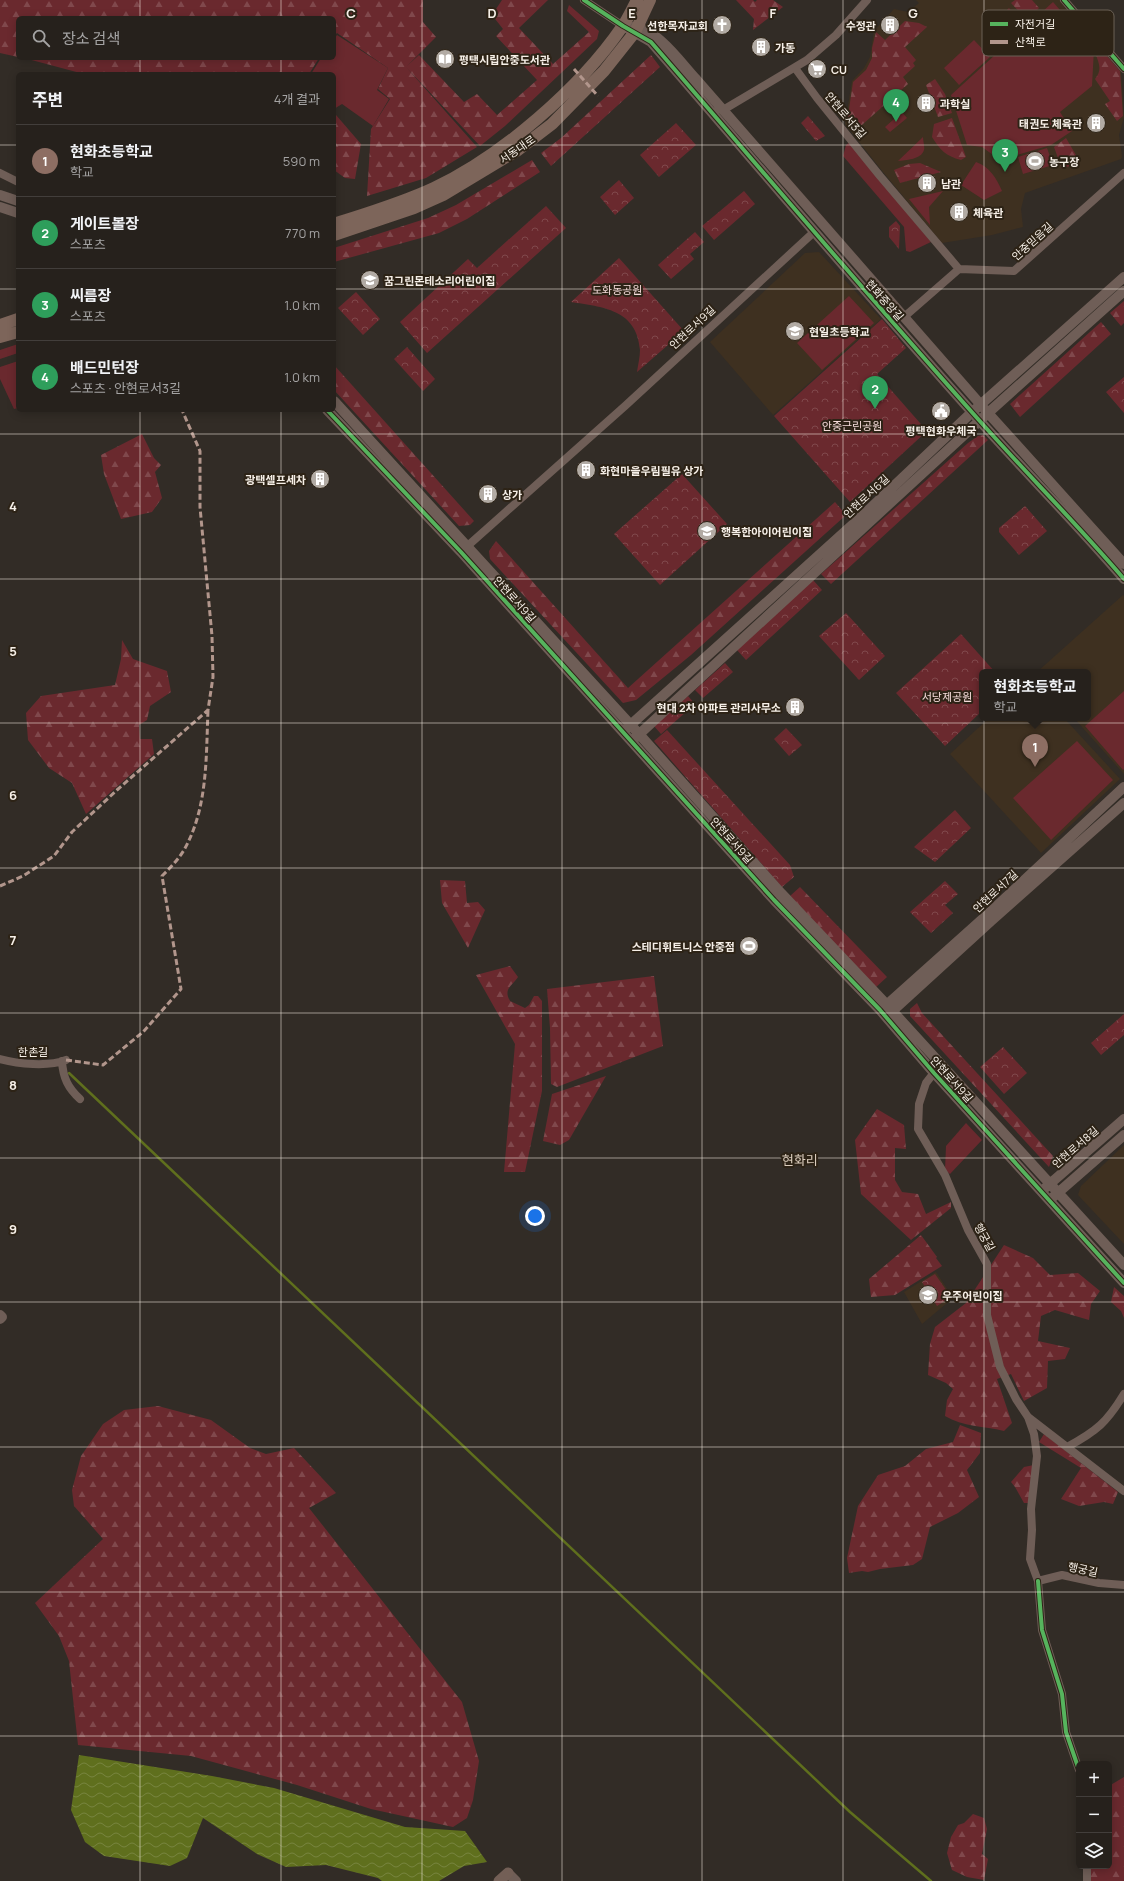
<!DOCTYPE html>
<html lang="ko">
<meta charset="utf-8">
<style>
:root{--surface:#26211c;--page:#322e29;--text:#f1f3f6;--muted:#a4a3a3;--line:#423e3b;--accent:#8c9099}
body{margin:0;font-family:Manrope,"Noto Sans KR",sans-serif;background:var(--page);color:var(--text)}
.controls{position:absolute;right:12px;bottom:12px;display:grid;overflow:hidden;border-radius:6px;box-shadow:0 2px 10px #0003}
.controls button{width:36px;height:36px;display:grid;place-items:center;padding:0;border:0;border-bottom:1px solid var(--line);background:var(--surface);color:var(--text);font:20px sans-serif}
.you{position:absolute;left:535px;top:1216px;width:14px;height:14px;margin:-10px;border:3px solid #fff;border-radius:50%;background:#1a73e8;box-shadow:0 0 0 6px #1a73e833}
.badge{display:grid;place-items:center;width:26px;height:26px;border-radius:50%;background:var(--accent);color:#fff;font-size:13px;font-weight:700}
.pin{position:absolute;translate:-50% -33px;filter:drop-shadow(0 1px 2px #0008)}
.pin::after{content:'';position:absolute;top:21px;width:14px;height:12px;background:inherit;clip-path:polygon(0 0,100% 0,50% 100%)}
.popup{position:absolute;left:979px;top:669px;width:112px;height:52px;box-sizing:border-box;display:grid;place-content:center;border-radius:6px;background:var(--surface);filter:drop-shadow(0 1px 3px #0005);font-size:13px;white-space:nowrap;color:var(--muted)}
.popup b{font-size:15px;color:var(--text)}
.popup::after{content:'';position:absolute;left:50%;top:100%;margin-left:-8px;border:8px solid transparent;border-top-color:var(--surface)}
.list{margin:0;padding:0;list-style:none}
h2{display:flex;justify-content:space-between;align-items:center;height:52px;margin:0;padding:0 16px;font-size:17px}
h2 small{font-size:13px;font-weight:400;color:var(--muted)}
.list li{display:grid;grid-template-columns:26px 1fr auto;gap:12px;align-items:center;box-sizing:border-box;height:72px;padding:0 16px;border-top:1px solid var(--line)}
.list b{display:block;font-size:15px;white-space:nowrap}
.list p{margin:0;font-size:13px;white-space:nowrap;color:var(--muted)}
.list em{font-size:13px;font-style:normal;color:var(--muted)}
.icon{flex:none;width:22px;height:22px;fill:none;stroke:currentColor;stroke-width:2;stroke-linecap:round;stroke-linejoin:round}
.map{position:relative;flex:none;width:1124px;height:1881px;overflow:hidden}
.search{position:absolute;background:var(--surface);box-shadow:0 2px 10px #0003;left:16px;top:16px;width:320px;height:44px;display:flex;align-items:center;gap:10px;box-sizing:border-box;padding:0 14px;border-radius:6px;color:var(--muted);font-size:15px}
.panel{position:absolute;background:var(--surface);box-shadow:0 2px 10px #0003;left:16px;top:72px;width:320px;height:340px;border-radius:6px}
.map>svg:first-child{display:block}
.built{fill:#3e3020}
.grass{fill:#6a292e}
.forest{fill:url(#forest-firs)}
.park{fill:url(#park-crowns)}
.water{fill:url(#water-waves)}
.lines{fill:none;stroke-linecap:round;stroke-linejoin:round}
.stream{stroke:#5f6f1d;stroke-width:2.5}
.minor{stroke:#6f5e57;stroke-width:8}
.tertiary{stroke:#6f5e57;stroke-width:10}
.secondary{stroke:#735f56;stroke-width:11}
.primary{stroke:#7d655a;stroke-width:12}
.quiet{stroke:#b2968c;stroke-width:3;stroke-dasharray:6 3;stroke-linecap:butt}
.cycleway-casing{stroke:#2d2316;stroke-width:6}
.cycleway{stroke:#56b35d;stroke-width:4}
.grid{fill:none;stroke:#f7f0e8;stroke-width:1;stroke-opacity:0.55}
.labels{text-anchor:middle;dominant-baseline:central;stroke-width:4;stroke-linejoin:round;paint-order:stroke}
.poi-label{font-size:11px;font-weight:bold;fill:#f7f0e8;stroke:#2d2316;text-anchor:start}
.street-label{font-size:11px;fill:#f7f0e8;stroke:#2d2316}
.park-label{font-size:11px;fill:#f6dcdb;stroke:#2d2316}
.quarter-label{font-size:13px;fill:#dccebe;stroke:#2d2316}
.key{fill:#2d2316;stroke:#6a6055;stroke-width:1}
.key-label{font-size:11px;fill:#f7f0e8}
.grid-label{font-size:13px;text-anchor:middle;font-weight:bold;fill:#f7f0e8;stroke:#2d2316;stroke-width:4;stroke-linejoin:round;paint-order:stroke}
</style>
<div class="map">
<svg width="1124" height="1881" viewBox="0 0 1124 1881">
<defs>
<pattern id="forest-firs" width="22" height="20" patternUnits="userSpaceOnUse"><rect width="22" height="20" fill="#6a292e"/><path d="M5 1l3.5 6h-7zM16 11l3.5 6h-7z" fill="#80484c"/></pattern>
<pattern id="park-crowns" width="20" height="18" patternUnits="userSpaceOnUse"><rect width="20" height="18" fill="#6a292e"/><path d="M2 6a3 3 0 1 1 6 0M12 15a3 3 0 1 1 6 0" fill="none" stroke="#80484c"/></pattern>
<pattern id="water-waves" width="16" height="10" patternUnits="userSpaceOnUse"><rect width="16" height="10" fill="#5f6f1d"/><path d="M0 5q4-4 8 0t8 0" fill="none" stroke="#77843e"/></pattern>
</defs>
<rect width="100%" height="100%" fill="#322c26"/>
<path class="built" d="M916 0H1060L1121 71 1124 117 1119 135 1122 156 1121 159 1025 193 1021 209 1023 227 992 235 942 243 883 172 845 124 852 81 864 68 870 57 874 31 894 9 908 12 919 3Z
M819 252 881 319 773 415 710 342 805 253Z
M1123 595 1124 596V774L1074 718H1088V672H1037Z
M989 718H1064L1120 779 1041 853 950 754Z
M1124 1145V1244L1078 1195 1081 1186Z
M936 1272 953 1298 922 1324 904 1292Z"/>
<path class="grass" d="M1053 2 1094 49 1092 86 1060 112 1072 131 1051 145 1000 160 982 147 967 145 951 95Z
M1009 8 1024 25 999 49 983 32Z
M337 35 388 68 377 90 389 99 373 126 342 104 334 109V74H311L321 58H334V39Z
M974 40 990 57 959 85 944 68Z
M902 112 907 118 890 132 885 127Z
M923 137C923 141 925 147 924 150 921 160 905 160 898 161Z
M850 142 931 242 910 252 906 251 904 227 843 156 846 145Z
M1047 148 1053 165 1023 174 1018 157Z
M976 162C989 166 997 179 1002 191L984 200 961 185Z
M943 191 929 207 930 225 909 199Z
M849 296 874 323 822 370 797 343Z
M18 344V353L0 359V350Z
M18 361V408L14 409 0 379V367Z
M1124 691V769L1123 770 1085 726Z
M1077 741 1113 780 1051 840 1013 798Z
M966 1123 982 1140 950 1174 945 1170 946 1146Z"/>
<path class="forest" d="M0 0H423V22L436 37 407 66 419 55 464 102 477 94 497 115 537 80 496 36 503 29 492 15 502 0H548L519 28 553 64 589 32 567 11 569 5 599 31 597 39 505 126 480 146 406 67 477 147 426 178 367 196 371 129 390 99 378 89 388 68 337 33 334 36V18H18V57L0 53Z
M736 0H753L755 2 757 0H773L783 7 753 30 754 19Z
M1015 0H1032L1039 8 1027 20 1011 3Z
M905 21 919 23 927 27 905 47 916 60 913 63 915 66 903 77 908 84 854 132 847 123 853 82 866 70 872 58V48L876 32 885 40Z
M1099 47 1120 71 1123 116 1117 121 1105 104 1110 101 1095 79C1107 64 1090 57 1099 47Z
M651 55 660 67 551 166 541 153 561 138Z
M24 58H319L309 74H84Z
M935 79 945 94 952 113 938 117 926 85Z
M334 115H336L361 144 355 179 345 178 334 170Z
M952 118 966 157 961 160C946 156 940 150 932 137L934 124Z
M1066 138 1080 162 1062 169 1054 147Z
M532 160 540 172 467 219 439 233 334 262V248L428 218 456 205Z
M920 163 941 172 900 183 894 170 909 164Z
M1124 301V323L1121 326 1110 313Z
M1101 322 1111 334 1020 417 1010 404Z
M334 365 474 521 470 525 459 526 334 390Z
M142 434 154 458 161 465 155 472 162 498 152 512 121 519 104 474 101 455Z
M983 435 988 440 831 584 821 574 968 443 978 436Z
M835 502 846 515 691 655 636 700 623 703 490 559 489 551 496 541 628 688Z
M122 640 133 659 167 671 171 692 150 706 147 720 139 725 140 739H152L154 754 86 814 72 783 49 768 28 740 26 713 41 696 115 685 121 659Z
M440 880 465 881 467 903 478 902 485 910 468 948 442 903Z
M800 887 887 977 875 988 790 896Z
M510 966 518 977C512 986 503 989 510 1001L525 1008 529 1005 534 996H538L542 1001V1091L525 1172H504L515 1044 476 975Z
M654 976 663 1046 557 1087 551 1084 550 1028 547 989Z
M917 1003 922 1013 1053 1156 1049 1167 910 1016V1009Z
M606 1076 569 1140 560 1145 543 1141 552 1094Z
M877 1109 904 1125 906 1149 895 1148V1180L902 1192 918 1194 926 1214 951 1202V1208L911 1240 861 1194 855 1140Z
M921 1235 937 1257 936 1258 942 1266 895 1295 871 1297 869 1279Z
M1004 1245 1033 1258 1050 1275 1078 1273 1100 1291 1091 1304 1089 1320 1055 1310 1041 1316 1038 1341 1070 1348 1065 1359 1048 1361 1047 1388 1024 1401 1011 1374 997 1379 1012 1423 1004 1431C984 1426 963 1427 945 1416L947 1400 953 1389 946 1383 928 1375 930 1344 935 1327 966 1303Z
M1114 1287 1124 1296V1318L1121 1311 1111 1302Z
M158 1406 211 1420 250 1448 266 1454 294 1448 336 1493 309 1508 462 1702 479 1761 473 1800 467 1818 453 1827 371 1809 297 1785 191 1756 78 1745 69 1661 59 1636 35 1603 103 1539 74 1506 72 1490 81 1456 103 1424 124 1410Z
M960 1425 981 1433 980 1453 967 1470 979 1497 958 1513 930 1527 922 1559 913 1565 880 1569 868 1572 862 1571 849 1573 847 1558 858 1506 878 1475 905 1466 926 1449 953 1442Z
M1044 1434 1118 1492 1113 1504 1104 1502 1079 1506 1061 1499 1081 1468 1039 1442Z
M1034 1465 1029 1503H1024L1015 1487 1011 1482 1024 1467Z
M1124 1777V1881H1091V1866H1109V1786Z
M973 1814 984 1818 987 1829 982 1854 988 1859 984 1880 967 1877 952 1870 947 1853 951 1837 958 1825 964 1823Z"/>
<path class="park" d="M808 116 825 136 816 141 801 123Z
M676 123 696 145 659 177 640 155Z
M619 180 634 198 615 215 600 197Z
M744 191 755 204 714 240 702 226Z
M546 206 566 228 427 353 400 322 468 259 477 268Z
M896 221 900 226 899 249 889 237V227Z
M695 232 704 242 690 254 694 259 671 279 658 265Z
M619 258 684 331 637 372C638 365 640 357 640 350 637 309 602 307 571 302Z
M356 292 380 319 363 335 338 308Z
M882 319 906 348 877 374 927 431 850 502 774 416Z
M407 347 435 379 423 391 394 359Z
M1124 377V413L1106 392Z
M682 474 727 524 660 585 614 534Z
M1025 506 1047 531 1019 555 999 532V528Z
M813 580 822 590 746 660 737 650Z
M846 613 885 656 859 680 819 636Z
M961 634 995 672H982V711L945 746 896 693Z
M725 663 733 672 703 698 695 690Z
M688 696 695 704 661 734 654 726Z
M786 728 802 745 789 756 774 739Z
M667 730 790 865 794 877 782 887 654 741Z
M955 810 971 828 935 862 914 847Z
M945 881 958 894 945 905 953 913 931 933 910 912Z
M1124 1014V1035L1101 1055 1091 1043Z
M1003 1047 1027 1073 1004 1094 980 1067Z
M935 1274 951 1297 937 1306 922 1282Z"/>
<path class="water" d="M79 1755 212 1776 274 1788 405 1827 465 1831 487 1862 464 1866 439 1881H382L378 1878 326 1865 286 1867 257 1854 203 1818 187 1858 170 1866 104 1856 85 1842 71 1810Z"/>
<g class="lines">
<path class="stream" d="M69 1073 850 1812 931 1881"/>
<path class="minor" d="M584 0 623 26
M1064 0 1124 69
M795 68 817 98 880 176 959 269
M718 109 723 110 807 60 836 35 867 0
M0 173 18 182
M904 317 959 269 1014 271 1124 173
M463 550 625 406 814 232
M0 1059C18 1064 48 1067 66 1060
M62 1061C63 1078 68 1088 80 1099
M940 1065 926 1083 919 1104 918 1129 945 1175 968 1230 987 1264V1315L1000 1367 1016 1399 1028 1417 1034 1434 1037 1456 1031 1509 1032 1530 1030 1559 1038 1581 1062 1575 1099 1583 1124 1585
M1028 1417 1124 1491
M1067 1447C1097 1431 1107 1422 1124 1394
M1038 1581 1042 1630 1062 1694 1066 1732 1079 1770
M1087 1881V1866"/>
<path class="tertiary" d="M623 26 651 42C760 168 867 295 978 419 1026 473 1077 524 1124 579
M633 27C656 27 681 63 696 79L988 413 1124 564
M0 195 18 201
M0 207 18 213
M334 401 639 734 781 893 887 1005 1124 1265
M327 410 461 552 774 900 880 1010 934 1073 1124 1283
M626 729 860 518 970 414 1124 277
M634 739 988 413 1124 291
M882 1009 987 915 1124 787
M887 1016 991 921 1124 803
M1044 1189 1124 1119
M1052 1198 1124 1135
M0 1315 2 1317 0 1319
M508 1873 516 1881"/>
<path class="secondary" d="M499 1881 508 1873"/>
<path class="primary" d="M334 224C368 213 402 203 434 188 502 156 580 88 622 27 628 19 632 9 637 0
M334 235 414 208 443 195 518 150 552 124 604 71 635 32 650 0
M0 325 18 319
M0 337 18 332"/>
<path class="quiet" d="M574 69 598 96
M0 886 23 876 54 856 72 832 117 790 208 710 213 677 212 636 200 507V451L182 410
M66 1060 103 1065 143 1032 181 989 162 876C170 868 178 860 184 850 208 808 206 757 208 710"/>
<defs>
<path id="cycleway" d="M584 0 623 26 651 42C760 168 867 295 978 419 1026 473 1077 524 1124 579
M1064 0 1124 69
M327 410 461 552 774 900 880 1010 934 1073 1124 1283
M1038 1581 1042 1630 1062 1694 1066 1732 1079 1770"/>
</defs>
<use href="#cycleway" class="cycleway-casing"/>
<use href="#cycleway" class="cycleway"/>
</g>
<path class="grid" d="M140 0V18M281 0V18M422 0V1881M562 0V1881M702 0V1881M843 0V1881M984 0V1881M140 58V74M281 58V74M0 145H18M334 145H1124M0 289H18M334 289H1124M140 410V1881M281 410V1881M0 434H1124M0 579H1124M0 723H1124M0 868H1124M0 1013H1124M0 1158H1124M0 1302H1124M0 1447H1124M0 1592H1124M0 1736H1124"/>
<defs>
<symbol id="church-disc" viewBox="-11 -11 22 22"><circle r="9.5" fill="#b2aba4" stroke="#2d2316"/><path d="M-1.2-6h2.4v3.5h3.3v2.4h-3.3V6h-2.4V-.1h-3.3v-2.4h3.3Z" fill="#fff"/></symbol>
<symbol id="building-disc" viewBox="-11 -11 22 22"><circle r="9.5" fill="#b2aba4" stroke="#2d2316"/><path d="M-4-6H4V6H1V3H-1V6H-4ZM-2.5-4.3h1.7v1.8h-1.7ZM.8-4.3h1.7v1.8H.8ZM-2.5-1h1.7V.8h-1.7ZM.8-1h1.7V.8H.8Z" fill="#fff"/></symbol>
<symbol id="library-disc" viewBox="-11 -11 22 22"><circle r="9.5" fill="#b2aba4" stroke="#2d2316"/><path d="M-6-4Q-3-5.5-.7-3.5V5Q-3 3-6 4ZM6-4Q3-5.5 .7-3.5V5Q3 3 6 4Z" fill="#fff"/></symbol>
<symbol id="supermarket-disc" viewBox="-11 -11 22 22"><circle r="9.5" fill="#b2aba4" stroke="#2d2316"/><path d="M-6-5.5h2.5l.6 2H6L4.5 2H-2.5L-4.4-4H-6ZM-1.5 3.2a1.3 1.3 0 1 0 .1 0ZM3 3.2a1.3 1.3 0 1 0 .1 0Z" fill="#fff"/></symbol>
<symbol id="stadium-disc" viewBox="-11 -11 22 22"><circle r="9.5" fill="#b2aba4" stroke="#2d2316"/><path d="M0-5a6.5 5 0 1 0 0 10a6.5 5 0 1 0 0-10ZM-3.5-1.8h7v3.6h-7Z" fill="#fff"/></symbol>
<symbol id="school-disc" viewBox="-11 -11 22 22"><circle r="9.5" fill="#b2aba4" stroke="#2d2316"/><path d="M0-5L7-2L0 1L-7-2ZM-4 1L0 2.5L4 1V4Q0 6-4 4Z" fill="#fff"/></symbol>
<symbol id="civic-disc" viewBox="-11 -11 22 22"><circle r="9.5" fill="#b2aba4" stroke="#2d2316"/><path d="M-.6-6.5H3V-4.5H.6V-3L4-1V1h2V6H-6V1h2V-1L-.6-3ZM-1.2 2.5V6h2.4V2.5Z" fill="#fff"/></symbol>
</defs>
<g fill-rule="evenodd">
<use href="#church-disc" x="711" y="14" width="22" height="22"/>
<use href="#building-disc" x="879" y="14" width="22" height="22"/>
<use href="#building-disc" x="750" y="36" width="22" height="22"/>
<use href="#library-disc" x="434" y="48" width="22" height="22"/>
<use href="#supermarket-disc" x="806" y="58" width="22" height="22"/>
<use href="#building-disc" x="915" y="92" width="22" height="22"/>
<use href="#building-disc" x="1085" y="112" width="22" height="22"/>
<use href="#stadium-disc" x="1024" y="150" width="22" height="22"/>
<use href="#building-disc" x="916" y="172" width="22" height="22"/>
<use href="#building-disc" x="948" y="201" width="22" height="22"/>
<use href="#school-disc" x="359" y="269" width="22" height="22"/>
<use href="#school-disc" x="784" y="320" width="22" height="22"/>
<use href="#civic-disc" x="930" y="400" width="22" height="22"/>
<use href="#building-disc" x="575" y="459" width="22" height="22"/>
<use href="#building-disc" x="309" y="468" width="22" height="22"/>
<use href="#building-disc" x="477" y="483" width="22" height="22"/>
<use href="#school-disc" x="696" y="520" width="22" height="22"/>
<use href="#building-disc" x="784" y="696" width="22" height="22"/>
<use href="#stadium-disc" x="738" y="935" width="22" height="22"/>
<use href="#school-disc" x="917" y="1284" width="22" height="22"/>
</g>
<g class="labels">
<g class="poi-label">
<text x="708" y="25" text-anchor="end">선한목자교회</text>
<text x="876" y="25" text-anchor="end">수정관</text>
<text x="775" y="47">가동</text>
<text x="459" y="59">평택시립안중도서관</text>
<text x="831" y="69">CU</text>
<text x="940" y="103">과학실</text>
<text x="1082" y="123" text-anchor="end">태권도 체육관</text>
<text x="1049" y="161">농구장</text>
<text x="941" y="183">남관</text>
<text x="973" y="212">체육관</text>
<text x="384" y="280">꿈그린몬테소리어린이집</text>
<text x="809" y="331">현일초등학교</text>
<text x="941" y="430" text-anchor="middle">평택현화우체국</text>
<text x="600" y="470">화현마을우림필유 상가</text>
<text x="306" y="479" text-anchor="end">광택셀프세차</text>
<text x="502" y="494">상가</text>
<text x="721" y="531">행복한아이어린이집</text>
<text x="781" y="707" text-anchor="end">현대 2차 아파트 관리사무소</text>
<text x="735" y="946" text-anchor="end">스테디휘트니스 안중점</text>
<text x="942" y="1295">우주어린이집</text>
</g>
<g class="street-label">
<text transform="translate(846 115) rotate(50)">안현로서3길</text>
<text transform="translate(517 149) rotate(-35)">서동대로</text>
<text transform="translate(1032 241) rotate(-42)">안중믿음길</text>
<text transform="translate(885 300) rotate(48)">현화중앙길</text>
<text transform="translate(692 327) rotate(-43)">안현로서9길</text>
<text transform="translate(866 496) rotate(-43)">안현로서6길</text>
<text transform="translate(515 599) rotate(48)">안현로서9길</text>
<text transform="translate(732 840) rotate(48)">안현로서9길</text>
<text transform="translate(995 891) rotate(-43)">안현로서7길</text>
<text x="33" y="1051">한촌길</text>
<text transform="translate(952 1079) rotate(48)">안현로서9길</text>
<text transform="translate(1075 1147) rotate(-41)">안현로서8길</text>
<text transform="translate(985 1237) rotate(61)">행궁길</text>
<text transform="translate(1083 1569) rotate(12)">행궁길</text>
</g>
<g class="park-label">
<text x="617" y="289">도화동공원</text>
<text x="852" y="425">안중근린공원</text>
<text x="947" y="696">서당제공원</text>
</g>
<g class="quarter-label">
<text x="800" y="1160">현화리</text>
</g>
</g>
<rect x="982" y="10" width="132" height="46" rx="6" class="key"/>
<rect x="990" y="22" width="18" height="4" fill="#56b35d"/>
<rect x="990" y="40" width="18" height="4" fill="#b2968c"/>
<g class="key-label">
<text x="1015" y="28">자전거길</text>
<text x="1015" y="46">산책로</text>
</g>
<g class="grid-label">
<text x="351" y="18">C</text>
<text x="492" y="18">D</text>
<text x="632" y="18">E</text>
<text x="773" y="18">F</text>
<text x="913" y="18">G</text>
<text x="13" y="511">4</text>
<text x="13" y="656">5</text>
<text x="13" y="800">6</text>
<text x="13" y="945">7</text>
<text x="13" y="1090">8</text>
<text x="13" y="1234">9</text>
</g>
</svg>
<div class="controls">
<button>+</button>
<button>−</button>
<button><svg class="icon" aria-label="layers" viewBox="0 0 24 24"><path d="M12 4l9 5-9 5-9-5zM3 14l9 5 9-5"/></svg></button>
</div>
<div class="you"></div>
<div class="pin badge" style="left:1035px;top:767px;background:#8d6e63">1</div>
<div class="popup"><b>현화초등학교</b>학교</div>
<div class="pin badge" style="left:875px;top:409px;background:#2e9e5b">2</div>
<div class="pin badge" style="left:1005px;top:172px;background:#2e9e5b">3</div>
<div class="pin badge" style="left:896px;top:122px;background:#2e9e5b">4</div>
<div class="search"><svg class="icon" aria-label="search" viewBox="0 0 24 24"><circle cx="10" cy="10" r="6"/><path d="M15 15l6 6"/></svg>장소 검색</div>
<section class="panel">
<h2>주변<small>4개 결과</small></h2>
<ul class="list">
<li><span class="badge" style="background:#8d6e63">1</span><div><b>현화초등학교</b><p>학교</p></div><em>590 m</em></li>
<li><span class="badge" style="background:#2e9e5b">2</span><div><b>게이트볼장</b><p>스포츠</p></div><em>770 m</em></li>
<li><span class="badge" style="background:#2e9e5b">3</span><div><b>씨름장</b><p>스포츠</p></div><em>1.0 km</em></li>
<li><span class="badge" style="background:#2e9e5b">4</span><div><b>배드민턴장</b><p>스포츠 · 안현로서3길</p></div><em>1.0 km</em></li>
</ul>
</section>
</div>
